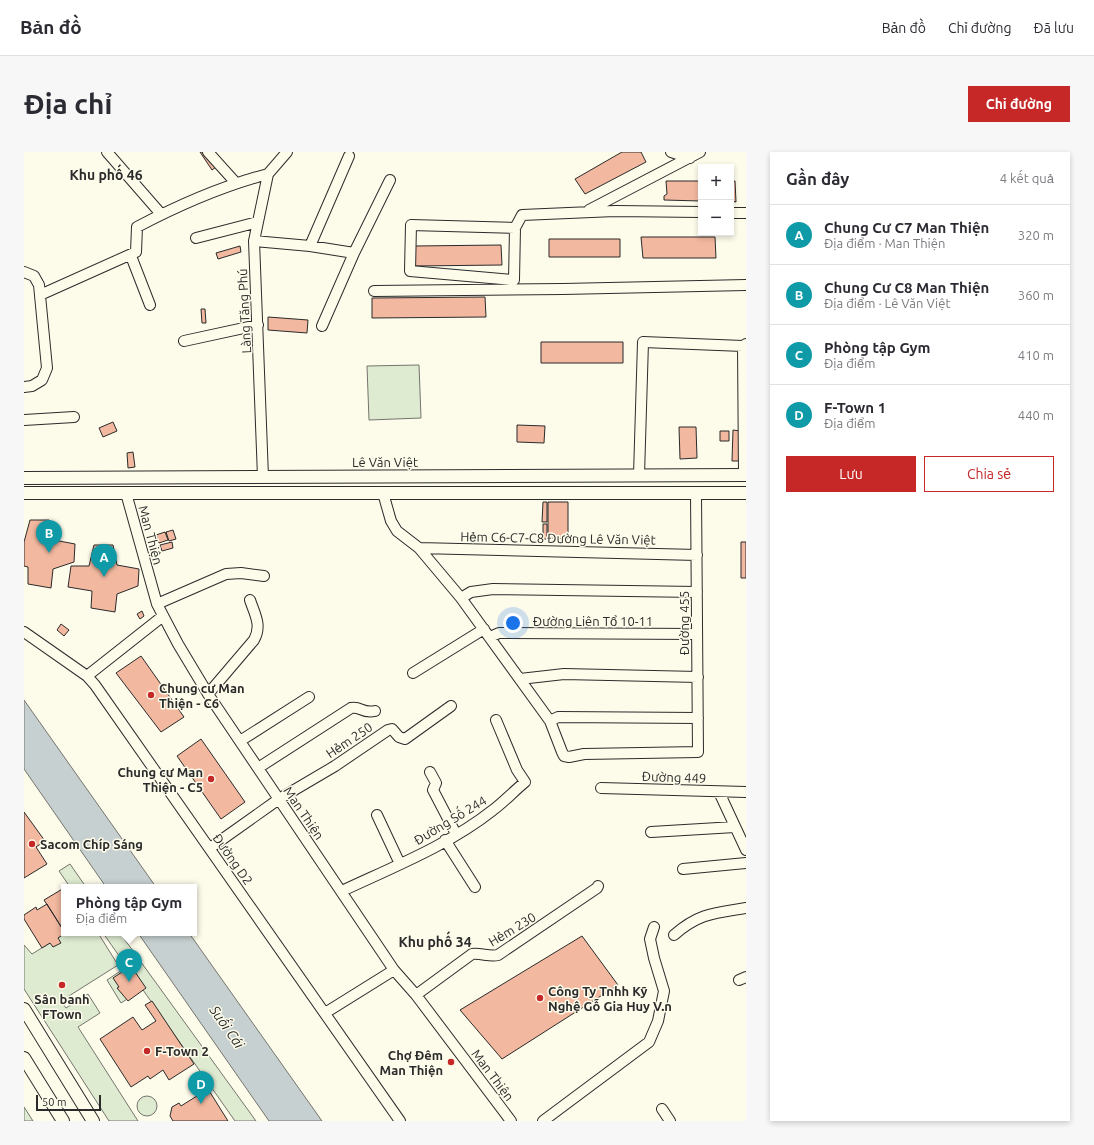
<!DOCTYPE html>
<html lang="vi">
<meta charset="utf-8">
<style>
:root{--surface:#fff;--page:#f7f7f7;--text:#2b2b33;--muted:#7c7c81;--line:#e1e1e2;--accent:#c62828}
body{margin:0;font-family:Ubuntu,sans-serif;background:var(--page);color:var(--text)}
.controls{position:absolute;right:12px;top:12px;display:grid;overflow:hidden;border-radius:0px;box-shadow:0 2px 6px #0003}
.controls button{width:36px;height:36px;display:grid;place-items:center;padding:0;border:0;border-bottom:1px solid var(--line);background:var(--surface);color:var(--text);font:20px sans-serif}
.scale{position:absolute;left:12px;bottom:10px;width:65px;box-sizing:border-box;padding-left:4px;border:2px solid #2b2b2b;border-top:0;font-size:11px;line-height:14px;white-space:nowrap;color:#2b2b2b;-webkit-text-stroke:3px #fdfbea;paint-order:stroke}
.you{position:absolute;left:489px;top:471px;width:14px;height:14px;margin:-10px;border:3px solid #fff;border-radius:50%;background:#1a73e8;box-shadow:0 0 0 6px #1a73e833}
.badge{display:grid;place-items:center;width:26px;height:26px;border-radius:50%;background:var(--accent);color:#fff;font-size:13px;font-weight:700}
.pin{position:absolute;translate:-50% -33px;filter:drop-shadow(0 1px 2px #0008)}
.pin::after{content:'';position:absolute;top:21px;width:14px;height:12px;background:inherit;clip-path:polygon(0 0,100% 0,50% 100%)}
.popup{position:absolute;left:37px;top:732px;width:136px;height:52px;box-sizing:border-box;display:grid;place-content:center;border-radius:0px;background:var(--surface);filter:drop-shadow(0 1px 3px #0005);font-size:13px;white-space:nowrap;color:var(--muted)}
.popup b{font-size:15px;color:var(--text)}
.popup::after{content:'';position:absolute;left:50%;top:100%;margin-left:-8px;border:8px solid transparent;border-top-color:var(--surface)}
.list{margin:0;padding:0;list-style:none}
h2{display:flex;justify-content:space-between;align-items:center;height:52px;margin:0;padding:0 16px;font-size:17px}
h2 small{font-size:13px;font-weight:400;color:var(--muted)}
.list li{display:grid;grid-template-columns:26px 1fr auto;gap:12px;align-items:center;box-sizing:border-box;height:60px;padding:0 16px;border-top:1px solid var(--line)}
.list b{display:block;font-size:15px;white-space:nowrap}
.list p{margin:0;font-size:13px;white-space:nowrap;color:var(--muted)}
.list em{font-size:13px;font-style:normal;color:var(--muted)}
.actions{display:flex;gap:8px;padding:12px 16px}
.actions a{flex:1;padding:9px 0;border:1px solid var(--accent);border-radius:0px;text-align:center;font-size:14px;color:var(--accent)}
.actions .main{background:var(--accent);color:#fff}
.map{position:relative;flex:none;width:722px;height:969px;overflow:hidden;border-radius:0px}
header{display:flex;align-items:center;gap:24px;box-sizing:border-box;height:56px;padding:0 20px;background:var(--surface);border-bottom:1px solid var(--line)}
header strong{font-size:19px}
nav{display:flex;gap:22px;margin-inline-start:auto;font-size:14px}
.intro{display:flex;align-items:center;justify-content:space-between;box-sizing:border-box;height:96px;padding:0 24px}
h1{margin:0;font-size:28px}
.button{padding:10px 18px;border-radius:0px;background:var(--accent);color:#fff;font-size:14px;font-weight:700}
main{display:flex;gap:24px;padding:0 24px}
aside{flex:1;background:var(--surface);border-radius:0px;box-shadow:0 2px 6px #0003}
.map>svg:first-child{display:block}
.green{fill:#deebd1;stroke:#74746e}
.water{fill:#c7d0d0;stroke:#74746e}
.building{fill:#f2b8a0;stroke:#2b2b2b}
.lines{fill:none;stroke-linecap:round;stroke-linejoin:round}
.minor-casing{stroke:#2b2b2b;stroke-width:12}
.major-casing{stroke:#2b2b2b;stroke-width:14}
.minor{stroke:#fdfbea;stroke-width:10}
.major{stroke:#fdfbea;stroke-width:12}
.poi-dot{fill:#c62828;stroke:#fdfbea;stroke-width:1.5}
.labels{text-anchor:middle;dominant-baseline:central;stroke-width:3;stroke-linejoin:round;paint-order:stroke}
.street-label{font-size:13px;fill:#2b2b2b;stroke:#fdfbea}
.poi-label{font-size:13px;font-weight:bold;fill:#2b2b2b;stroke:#fdfbea;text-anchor:start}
.neighbourhood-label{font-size:14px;font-weight:bold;fill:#2b2b2b;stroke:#fdfbea}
.water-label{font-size:14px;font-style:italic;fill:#2b2b2b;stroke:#fdfbea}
</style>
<header>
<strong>Bản đồ</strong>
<nav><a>Bản đồ</a><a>Chỉ đường</a><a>Đã lưu</a></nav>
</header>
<div class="intro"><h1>Địa chỉ</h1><a class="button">Chỉ đường</a></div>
<main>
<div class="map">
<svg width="722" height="969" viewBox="0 0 722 969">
<rect width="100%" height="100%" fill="#fdfbea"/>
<path class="green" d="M395 213 397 266 345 268 343 214Z
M46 712 62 735H46L35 719Z
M42 781H74L94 813 37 849 42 856 64 842 76 861 54 875 114 969H85L0 837V793L8 802Z
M79 781H96L232 969H211Z
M101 816 116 839 97 851 83 828Z
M113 954a10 10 0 1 1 20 0a10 10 0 1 1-20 0Z
M0 955 9 969H0Z"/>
<path class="water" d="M0 548 132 735H82L0 617Z
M114 781H165L298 969H245Z"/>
<path class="building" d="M176 0H182L192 15 188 18Z
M598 0H617L622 10 561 42 551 27Z
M642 29H677V49L640 48V44L643 42Z
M707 29H711L712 50 707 49Z
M617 85H691L692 106H619Z
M525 87H596V105H525Z
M477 93 478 113 390 114V94Z
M216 94 217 100 194 107 192 101Z
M461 145 462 165 348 166V146Z
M177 157H181L182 171H178Z
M244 165 284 168 283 181 244 178Z
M517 190H599V211H517Z
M89 270 93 279 79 285 75 276Z
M493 273 521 274 520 291 493 290Z
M655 275H672L673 306 656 307Z
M709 278 716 279 715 309H708Z
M696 279H705V289H696Z
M109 300 111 315 104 316 103 301Z
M519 350H523V370H518Z
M524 350H544V387L524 386Z
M6 368H25L30 388 51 392 50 410 29 417 27 436 4 432V415L0 414V390Z
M519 372H523V387H519Z
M149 378 152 387 145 389 142 380Z
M141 380 144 388 135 391 132 383Z
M148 390 149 396 138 399 136 393Z
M717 390H722V426H717Z
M70 393H89L93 413 115 417 114 434 93 442 91 460 67 456 68 439 44 435 47 414H65Z
M118 459 120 464 116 467 113 462Z
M37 472 45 478 40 484 33 478Z
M117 504 160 565 137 580 92 521Z
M177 587 221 650 197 667 153 604Z
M0 660 21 689 12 695 23 712 0 726Z
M40 736V775L38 776 20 748Z
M23 752 41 781 34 786 37 791 29 795 26 791 18 796 0 767V763L12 755 13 758Z
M558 784 594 833 478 907 436 858Z
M107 814 122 836 104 849 93 836 95 835 89 826Z
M128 849 170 912 145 928 139 918 126 927 124 924 107 935 76 887 109 865 118 878 132 869 121 853Z
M184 937 204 969H149L146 964 148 955 155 951 157 954Z"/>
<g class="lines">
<defs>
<path id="minor" d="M83 0 137 62
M184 0 212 31
M647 0 666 6
M565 58 676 0
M707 61H722
M491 76 387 73 386 119 490 128 491 76 498 63 591 59 677 60
M172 86 234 70
M230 89 286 94 330 101
M286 94 325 4
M107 104 126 153
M0 120 10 124 15 133 23 216 18 228 8 234 0 235
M350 139 539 137 722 133
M16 143 112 100 113 75C155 53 198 34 244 22
M298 174 330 101 366 28
M160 189 234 173
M719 194 720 323
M0 268 50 265
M615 323 619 190 719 194 722 192
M239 325 230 89 244 22 263 0
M102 341 133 452 154 492 184 542 370 818 392 843 487 969
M359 341 367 369 373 379 395 396 437 446 526 569 538 600 540 604 545 605 560 602 674 600 672 341
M395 396 673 403
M437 446 447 440 469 437 673 440
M133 452 202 422 217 421 240 424
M0 480 63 524 71 533 376 969
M466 485 475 481 673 482
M389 521 460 477
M63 524 139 464
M496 527 540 522 674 525
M184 542 230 488C238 473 231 463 226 448
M526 569 534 565 674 566
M216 589 285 545
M234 616 327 556C337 554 338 562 351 559
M406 620 412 631 409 638 432 682
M577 636 722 640
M695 640 722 698
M353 663 376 712
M627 680 711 675
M421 688 451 735
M186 696 255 647 311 614 364 578 368 577 375 585 381 587 427 554
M659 717 722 711
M318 739C369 715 425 693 469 658 480 650 490 639 501 630L493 618 472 568
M650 783C675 761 691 761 722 756
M715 828 722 825
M392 843 448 802C458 801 465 805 474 803L573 736 574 734
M301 861 370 818
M638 957 646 969
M519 969 625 890 634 869 640 839 630 806 626 787 630 775"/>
<path id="major" d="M0 326 722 323
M0 341H722
M0 857 69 969
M0 906 39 969"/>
</defs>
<use href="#minor" class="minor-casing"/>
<use href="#major" class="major-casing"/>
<use href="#minor" class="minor"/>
<use href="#major" class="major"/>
</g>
<g class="poi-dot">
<circle cx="127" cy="543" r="4"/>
<circle cx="187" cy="627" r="4"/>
<circle cx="8" cy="692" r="4"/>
<circle cx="38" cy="833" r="4"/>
<circle cx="516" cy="846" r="4"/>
<circle cx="123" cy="899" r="4"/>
<circle cx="427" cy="910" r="4"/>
</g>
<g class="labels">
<g class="street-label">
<text transform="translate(220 159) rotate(-93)">Làng Tăng Phú</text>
<text x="361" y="310">Lê Văn Việt</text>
<text transform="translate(127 383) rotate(75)">Man Thiện</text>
<text transform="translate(534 386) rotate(1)">Hẻm C6-C7-C8 Đường Lê Văn Việt</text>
<text x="569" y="469">Đường Liên Tổ 10-11</text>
<text transform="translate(660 471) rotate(-90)">Đường 455</text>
<text transform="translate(325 588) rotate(-34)">Hẻm 250</text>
<text transform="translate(650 625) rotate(2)">Đường 449</text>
<text transform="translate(280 661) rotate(56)">Man Thiện</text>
<text transform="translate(426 668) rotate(-31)">Đường Số 244</text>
<text transform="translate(209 707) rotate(55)">Đường D2</text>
<text transform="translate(488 777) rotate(-31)">Hẻm 230</text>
<text transform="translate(469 923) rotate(53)">Man Thiện</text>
</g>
<g class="poi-label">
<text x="135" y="536">Chung cư Man<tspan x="135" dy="15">Thiện - C6</tspan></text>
<text x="179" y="620" text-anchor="end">Chung cư Man<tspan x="179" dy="15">Thiện - C5</tspan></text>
<text x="16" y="692">Sacom Chíp Sáng</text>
<text x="524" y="839">Công Ty Tnhh Kỹ<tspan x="524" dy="15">Nghệ Gỗ Gia Huy V.n</tspan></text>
<text x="38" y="847" text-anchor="middle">Sân banh<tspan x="38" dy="15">FTown</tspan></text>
<text x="131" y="899">F-Town 2</text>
<text x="419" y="903" text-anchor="end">Chợ Đêm<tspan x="419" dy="15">Man Thiện</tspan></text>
</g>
<g class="neighbourhood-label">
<text x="82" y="23">Khu phố 46</text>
<text x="411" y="790">Khu phố 34</text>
</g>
<g class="water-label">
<text transform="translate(203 875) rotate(55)">Suối Cái</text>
</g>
</g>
</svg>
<div class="controls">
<button>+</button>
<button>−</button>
</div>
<div class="scale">50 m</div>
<div class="you"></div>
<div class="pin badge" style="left:80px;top:425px;background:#0f9aa8">A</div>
<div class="pin badge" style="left:25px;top:401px;background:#0f9aa8">B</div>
<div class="pin badge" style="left:105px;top:830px;background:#0f9aa8">C</div>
<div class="popup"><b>Phòng tập Gym</b>Địa điểm</div>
<div class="pin badge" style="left:177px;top:952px;background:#0f9aa8">D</div>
</div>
<aside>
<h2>Gần đây<small>4 kết quả</small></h2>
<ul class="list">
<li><span class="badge" style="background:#0f9aa8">A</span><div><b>Chung Cư C7 Man Thiện</b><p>Địa điểm · Man Thiện</p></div><em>320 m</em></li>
<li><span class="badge" style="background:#0f9aa8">B</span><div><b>Chung Cư C8 Man Thiện</b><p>Địa điểm · Lê Văn Việt</p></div><em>360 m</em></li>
<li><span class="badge" style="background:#0f9aa8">C</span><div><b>Phòng tập Gym</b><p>Địa điểm</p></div><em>410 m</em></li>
<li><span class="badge" style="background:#0f9aa8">D</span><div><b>F-Town 1</b><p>Địa điểm</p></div><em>440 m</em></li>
</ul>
<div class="actions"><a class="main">Lưu</a><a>Chia sẻ</a></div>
</aside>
</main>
